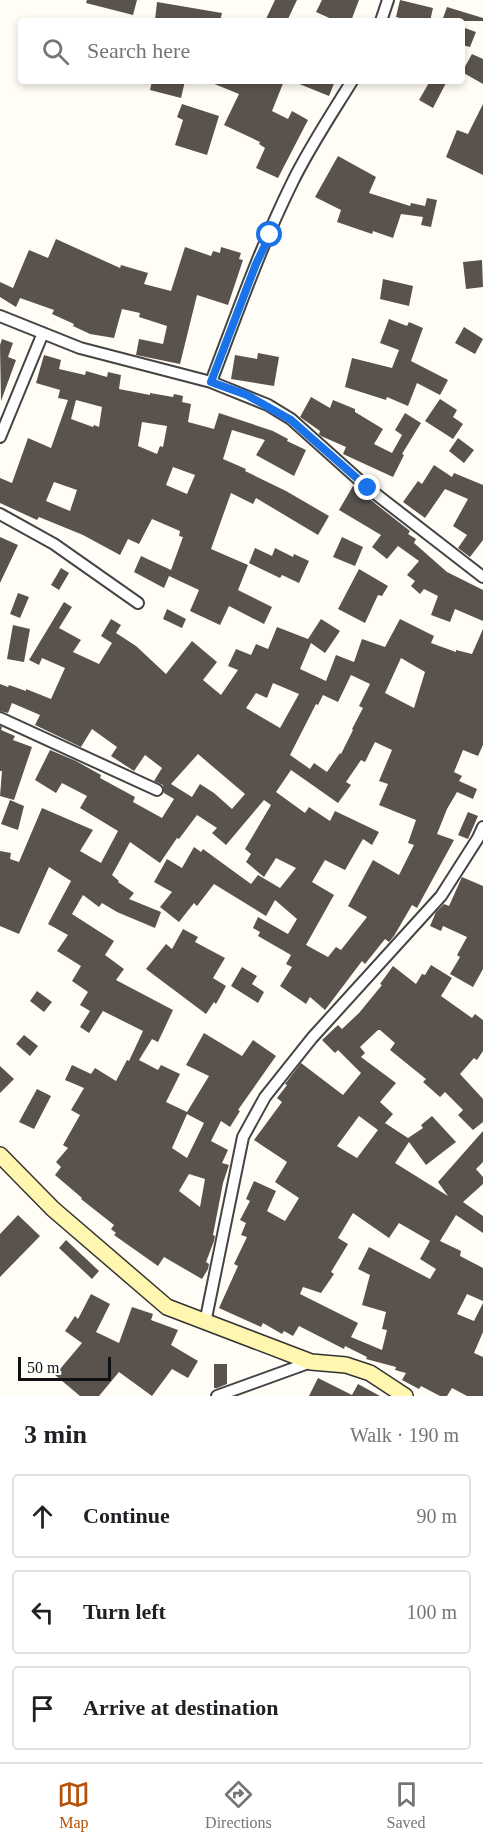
<!DOCTYPE html>
<meta charset="utf-8">
<style>
:root{--surface:#fff;--page:#f6f6f6;--text:#202124;--muted:#757577;--line:#e0e0e0;--accent:#b45309}
body{margin:0;font-family:Georgia,serif;background:var(--page);color:var(--text)}
.scale{position:absolute;left:18px;bottom:15px;width:93px;box-sizing:border-box;padding-left:6px;border:3px solid #111;border-top:0;font-size:16px;line-height:21px;white-space:nowrap;color:#111;-webkit-text-stroke:4px #fff;paint-order:stroke}
.stop{position:absolute;width:18px;height:18px;margin:-14px;border:4px solid #1a73e8;border-radius:50%;background:#fff}
.stop.end{background:#1a73e8;border-color:#fff;box-shadow:0 2px 6px #0008}
.list{margin:0;padding:0;list-style:none}
h2{display:flex;justify-content:space-between;align-items:center;height:78px;margin:0;padding:0 24px;font-size:26px}
h2 small{font-size:20px;font-weight:400;color:var(--muted)}
.list li{display:grid;grid-template-columns:39px 1fr auto;gap:18px;align-items:center;box-sizing:border-box;height:84px;margin:0 12px 12px;padding:0 12px;border:2px solid var(--line);border-radius:6px}
.list b{display:block;font-size:22px;white-space:nowrap}
.list em{font-size:20px;font-style:normal;color:var(--muted)}
.icon{flex:none;width:33px;height:33px;fill:none;stroke:currentColor;stroke-width:2;stroke-linecap:round;stroke-linejoin:round}
.map{position:relative;flex:none;width:483px;height:1396px;overflow:hidden}
.search{position:absolute;background:var(--surface);box-shadow:0 3px 9px #0003;left:18px;right:18px;top:18px;height:66px;display:flex;align-items:center;gap:15px;box-sizing:border-box;padding:0 21px;border-radius:6px;color:var(--muted);font-size:22px}
.sheet{height:366px;background:var(--surface)}
nav{display:flex;justify-content:space-around;align-items:center;box-sizing:border-box;height:84px;border-top:2px solid var(--line);background:var(--surface);font-size:16px;color:var(--muted)}
nav a{display:grid;justify-items:center;gap:3px}
nav .on{color:var(--accent)}
.map>svg:first-child{display:block}
.building{fill:#5a524d;fill-rule:evenodd}
.lines{fill:none;stroke-linecap:round;stroke-linejoin:round}
.street-casing{stroke:#444;stroke-width:14}
.secondary-casing{stroke:#333;stroke-width:18}
.street{stroke:#fff;stroke-width:10}
.secondary{stroke:#fff6b0;stroke-width:15}
.route{stroke:#1a73e8;stroke-width:8}
</style>
<div class="map">
<svg width="483" height="1396" viewBox="0 0 483 1396">
<rect width="100%" height="100%" fill="#fffdf5"/>
<path class="building" d="M87 0H137L133 15 86 3Z
M275 0H297L287 21H265Z
M322 0H359L351 21H336L316 12Z
M400 0 433 8 430 21H411L396 17Z
M157 2 222 13 220 21 155 20Z
M447 7 483 18V21H454L443 18Z
M462 27 476 32 470 47 462 45Z
M472 54 483 59V84L462 72Z
M152 81H185L181 98 150 90Z
M207 81H284L272 111 288 119 292 111 308 120 278 178 256 168 265 148 259 144 260 142 224 125 239 94Z
M292 81H335L329 96Z
M430 81H447L433 108 419 100Z
M182 104 219 116 207 155 175 145 183 120 177 117Z
M483 104V175L446 157 457 130 468 134Z
M338 156 376 177 369 193 410 206 411 203 425 206 427 198 437 200 431 227 421 225 423 217 401 214 393 238 373 231 372 234 337 222 341 210 315 197Z
M56 239 120 268 121 265 148 273 144 284 171 291 185 247 211 256 213 251 220 253 221 247 241 253 239 259 243 260 228 305 197 295 180 364 136 355 139 339 163 344 167 326 139 317 140 313 122 309 114 338 90 334 73 326 74 324 52 314 54 310 20 298 16 307 0 297V282L13 288 29 250 48 258Z
M482 260 483 287 466 289 463 262Z
M383 279 413 286 409 306 380 299Z
M389 319 407 326 409 322 423 328 411 361 448 380 440 395 417 383 408 406 387 397 386 400 345 387 352 358 392 368 399 350 380 343Z
M464 327 483 339 475 354 455 343Z
M2 339 13 343 8 357 16 360 1 401 0 345Z
M258 353 279 357 274 386 231 379 235 355 257 359Z
M44 355 61 360 59 369 85 375 86 371 107 377 108 372 121 375 119 389 150 395V393L173 397 174 394 183 396 182 402 191 404 188 422 214 429 219 413 273 431 288 439 287 441 306 450 294 476 256 455 265 440 232 430 223 459 246 469 245 471 286 491 329 516 318 535 256 498 253 504 231 493 211 549 248 565 238 590 272 607 264 624 229 606 220 625 190 611 199 590 169 576 164 588 134 572 141 556 171 570 183 537 179 536 180 531 152 519 139 544 128 539 120 555 83 535 39 517 37 520 0 503V478L12 483 28 438 51 448 68 400 58 398 60 390 36 383ZM76 400 102 407 99 427 94 425 93 427 71 419ZM142 422 167 426 163 447 160 446 157 454 138 446ZM173 467 195 475 187 494 166 485ZM54 482 77 490 70 511 46 501Z
M311 397 330 408 333 400 355 409V412L383 429 374 444 392 453 402 435 395 430 405 413 421 423 402 454 404 455 393 477 343 454 346 447 321 436 319 434 320 431 300 417Z
M440 399 457 410 453 417 463 424 453 439 425 421Z
M458 438 474 450 464 463 449 451Z
M434 465 452 477 454 473 483 485V540L470 557 458 548 467 535 453 526 468 499 445 489 425 518 403 502 418 481 422 484Z
M353 486 410 531 408 534 416 539 414 543 447 572 483 590V621L455 609 450 622 431 615 438 596 424 589 420 594 411 586 415 581 407 575 419 561 398 546 387 559 372 547 381 535 339 510Z
M0 537 18 545 0 583Z
M342 537 363 547 355 566 333 557Z
M255 548 272 556 275 548 293 557 294 554 309 561 299 583 282 575 280 578 249 563Z
M61 568 69 573 59 590 51 585Z
M359 569 388 586 382 596 378 595 365 623 338 609Z
M18 593 29 597 20 618 10 614Z
M64 602 72 607 59 628 81 640 73 652 99 664 112 643 101 636 111 619 121 625 116 633 136 646 166 674 192 641 217 662 203 680 221 695 238 670 228 666 236 649 251 655 256 644 268 649 277 627 308 639 321 619 340 631 325 653 311 643 300 669 326 681 336 655 354 662 362 639 385 647 400 619 434 636 431 643 456 652V650L472 654 483 629V745L478 756 463 750 454 772 462 776 459 781 477 789 473 799 457 792 447 809 437 834 454 840 417 908 412 905 394 936 389 942 385 939 365 964 362 961 325 1010 310 997 306 1004 280 986 292 967 286 964 291 955 258 936 260 932 253 928 258 917 288 934 297 919 275 900 266 916 214 884 197 906 194 903 179 922 160 907 172 892 154 882 167 859 182 868 194 847 201 852 203 849 251 884 258 875 280 888 296 868 276 858 264 877 246 862 251 854 245 849 271 805 264 800 226 845 212 833 217 828 197 815 179 839 177 838 160 863 130 842 112 875 119 881 118 882 134 893 129 899 161 912 155 928 117 912 102 903 99 907 83 895 72 914 114 941 105 955 124 969 116 980 173 1010 158 1042 152 1039 139 1060 158 1070 161 1065 180 1074 166 1102 187 1112 209 1076 186 1065 204 1033 242 1056 253 1040 276 1056 238 1110 240 1111 230 1127 221 1121 211 1141 228 1150 222 1163 229 1165 223 1183 213 1235 215 1236 214 1241 206 1262 209 1264 208 1269 202 1279 164 1257 158 1266 148 1259 114 1235 116 1233 111 1229 114 1225 81 1199 82 1198 55 1175 61 1167 56 1162 68 1148 63 1145 80 1115 71 1110 84 1088 65 1080 72 1065 91 1074 95 1068 116 1081 127 1060 129 1061 143 1031 103 1011 89 1033 80 1027 90 1011 80 1005 88 992 72 981 81 966 57 951 68 935 48 924 71 881 49 867 19 934 0 926V851L11 853 10 859 19 862 42 808 93 830 80 851 101 863 118 831 80 808 87 796 62 783 56 793 35 780 50 750 76 761 101 775 100 778 135 797 133 802 162 818 174 799 164 793 163 785 154 781 162 768 145 755 134 771 111 756 117 747 92 729 81 747 35 725 40 715 12 703 8 713 0 711V684L8 687 9 685 26 691V689L51 699 65 668 42 658 39 665 29 660ZM401 658 425 672 414 708 385 693ZM351 675 370 684 359 706 363 708 352 729 353 730 341 754 340 753 327 772 314 763 310 769 290 755 316 704 318 705 323 695 338 702ZM273 683 299 694 280 728 246 708 256 693 267 698ZM375 742 392 750 379 781 388 784 379 805 416 820 408 843 414 845 399 875 373 860 348 906 367 917 341 950 336 947 328 957 306 945 334 895 312 882 325 860 345 870 363 839 372 845 379 832 335 811 330 821 309 807 305 813 276 792 291 770 338 803 351 785 346 782 361 760 365 762ZM198 754 245 794 232 809 214 793 200 784 192 797 171 784ZM187 1114 204 1123 187 1158 172 1148ZM189 1174 205 1179 200 1207 179 1191Z
M167 609 186 619 182 628 163 619Z
M13 625 30 629 24 662 7 659Z
M0 726 2 727 1 730 15 736 13 740 32 747 14 800 0 796 2 771H0Z
M10 800 24 806 18 830 1 824Z
M468 812 478 816 468 839 458 835Z
M462 877 483 886V969L473 987 450 974 460 957 457 955 467 937 443 926 441 931 430 926 436 912 444 904 449 906Z
M183 929 198 937 195 942 225 958 213 978 226 986 216 1004 214 1002 206 1014 146 969 166 944 172 949Z
M431 965 452 978 441 996 472 1018 475 1014 483 1020V1051L477 1060 474 1058 460 1074 483 1099V1122L473 1130 458 1115 463 1110 445 1092 440 1097 423 1082 426 1079 390 1050 395 1043 380 1030H378L360 1047 365 1053 361 1057 396 1083 380 1102 393 1114 385 1123 408 1138 423 1128 421 1125 432 1116 456 1142 426 1165 409 1142 395 1163 448 1196 438 1182 483 1131V1162L476 1169 483 1177V1184L463 1202 483 1216V1233L456 1215 440 1241 461 1251 460 1256 483 1268V1301L467 1294 457 1314 474 1321 483 1303V1332L474 1353 483 1357V1396H467L452 1388 447 1396H440L421 1386 419 1389 402 1380 406 1373 395 1370 396 1367 366 1359 367 1357 345 1346 344 1349 299 1326 293 1336 284 1331 282 1334 263 1323 261 1327 219 1308 238 1266 234 1264 247 1237 241 1235 246 1223 240 1220 250 1201 246 1199 254 1181 276 1191 267 1211 285 1221 299 1198 275 1182 287 1162 254 1140 282 1102 277 1098 287 1085 285 1084 301 1063 343 1095 361 1073 338 1050 335 1053 322 1040 338 1025 342 1029 359 1013 382 985 380 984 393 966 416 984 422 974 425 975ZM359 1116 378 1130 357 1158 337 1146ZM353 1213 389 1238 399 1223 430 1241 420 1259 436 1269 430 1279 369 1247 358 1269 370 1275 362 1305 386 1312 382 1329 387 1330 382 1350 351 1337 358 1323 300 1294 303 1287 321 1293 334 1274 331 1272 348 1244 338 1238Z
M242 967 257 976 252 984 264 992 258 1003 231 986Z
M37 991 52 1002 44 1012 30 1001Z
M24 1035 38 1046 30 1056 16 1044Z
M0 1066 14 1079 0 1093Z
M37 1089 51 1096 34 1129 19 1122Z
M18 1215 40 1236 0 1277V1234Z
M66 1240 99 1271 92 1279 59 1248Z
M91 1294 110 1304 96 1332 119 1343 132 1307 153 1314 151 1320 178 1330 171 1345 198 1361 188 1378 172 1369 152 1396 119 1372 99 1396H80L55 1375 82 1343 65 1331 75 1316 78 1319Z
M214 1364H227V1384L217 1388H214Z
M318 1378 352 1395 358 1384 380 1396H309Z"/>
<g class="lines">
<defs>
<path id="street" d="M381 21 388 0
M0 316 80 348 211 382 268 405 291 419 368 488 483 577
M211 382C236 316 260 248 292 183 309 148 331 115 352 81
M0 437 43 333
M0 514 54 544 138 603
M0 718 157 790
M205 1323 243 1137 265 1097 312 1038 441 896 478 838 483 827
M217 1396 311 1362"/>
<path id="secondary" d="M0 1155 53 1209 167 1307 311 1362 346 1365 370 1373 405 1396"/>
</defs>
<use href="#street" class="street-casing"/>
<use href="#secondary" class="secondary-casing"/>
<use href="#street" class="street"/>
<use href="#secondary" class="secondary"/>
</g>
<g class="lines">
<path class="route" d="M270 235 256 264 211 382 247 395 291 420 368 488"/>
</g>
</svg>
<div class="scale">50 m</div>
<div class="stop" style="left:270px;top:235px"></div>
<div class="stop end" style="left:368px;top:488px"></div>
<div class="search"><svg class="icon" aria-label="search" viewBox="0 0 24 24"><circle cx="10" cy="10" r="6"/><path d="M15 15l6 6"/></svg>Search here</div>
</div>
<section class="sheet">
<h2>3 min<small>Walk · 190 m</small></h2>
<ul class="list">
<li><svg class="icon" aria-label="ahead" viewBox="0 0 24 24"><path d="M12 20V5M6 11l6-6 6 6"/></svg><div><b>Continue</b></div><em>90 m</em></li>
<li><svg class="icon" aria-label="left" viewBox="0 0 24 24"><path d="M17 20v-9H6M10 6l-5 5 5 5"/></svg><div><b>Turn left</b></div><em>100 m</em></li>
<li><svg class="icon" aria-label="arrive" viewBox="0 0 24 24"><path d="M6 21V4h12l-3 4 3 4H6"/></svg><div><b>Arrive at destination</b></div></li>
</ul>
</section>
<nav>
<a class="on"><svg class="icon" aria-label="map" viewBox="0 0 24 24"><path d="M3 6l6-2 6 2 6-2v14l-6 2-6-2-6 2zM9 4v14M15 6v14"/></svg>Map</a>
<a><svg class="icon" aria-label="directions" viewBox="0 0 24 24"><path d="M12 3l9 9-9 9-9-9zM9 14v-3h6M13 9l2 2-2 2"/></svg>Directions</a>
<a><svg class="icon" aria-label="saved" viewBox="0 0 24 24"><path d="M7 4h10v16l-5-4-5 4z"/></svg>Saved</a>
</nav>
